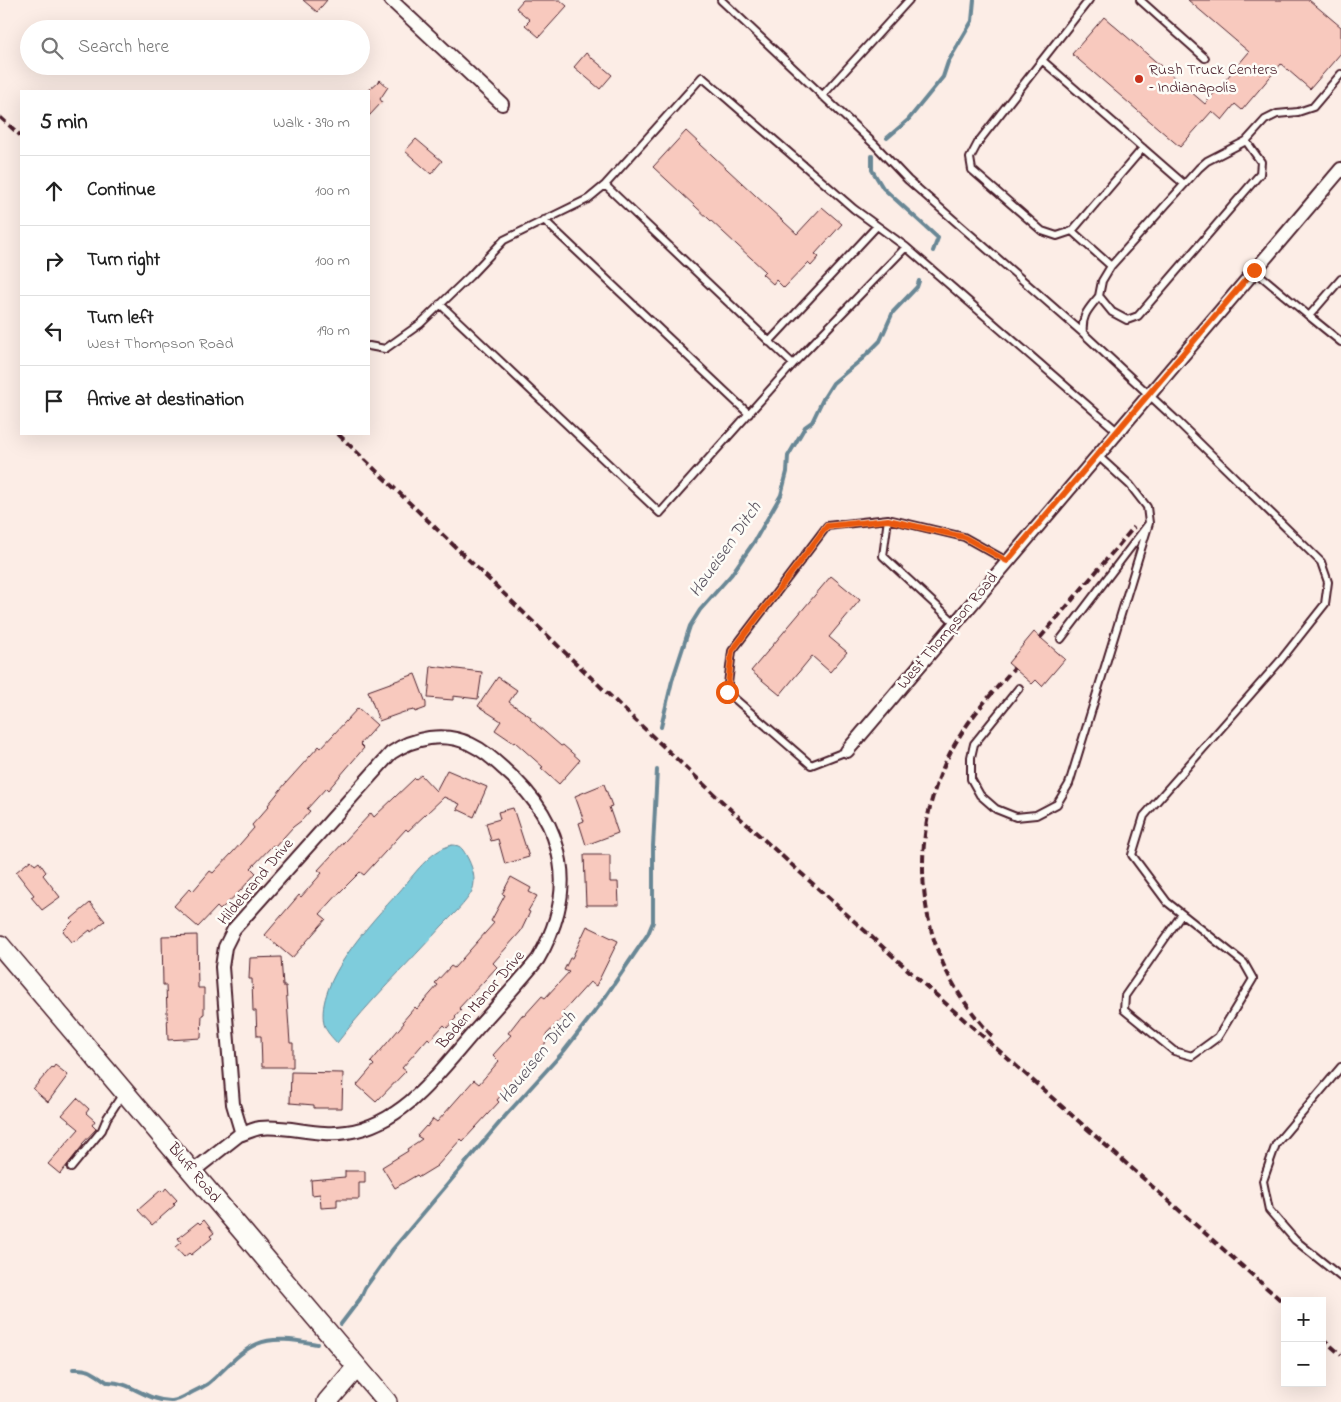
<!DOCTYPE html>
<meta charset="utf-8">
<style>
:root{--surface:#fff;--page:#f2f2f2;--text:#222;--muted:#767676;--line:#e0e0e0}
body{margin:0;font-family:"Indie Flower",sans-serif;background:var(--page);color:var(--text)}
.controls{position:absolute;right:15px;bottom:15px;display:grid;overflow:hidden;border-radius:0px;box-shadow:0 5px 20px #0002}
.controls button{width:45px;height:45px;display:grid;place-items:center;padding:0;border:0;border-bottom:1px solid var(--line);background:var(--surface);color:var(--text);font:25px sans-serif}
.stop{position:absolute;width:15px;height:15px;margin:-11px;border:4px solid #ea580c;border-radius:50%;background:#fff}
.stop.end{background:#ea580c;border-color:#fff;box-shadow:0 1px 5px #0008}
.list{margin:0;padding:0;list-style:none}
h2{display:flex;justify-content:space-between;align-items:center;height:65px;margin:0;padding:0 20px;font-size:21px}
h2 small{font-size:16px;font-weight:400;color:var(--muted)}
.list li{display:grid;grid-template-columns:32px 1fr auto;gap:15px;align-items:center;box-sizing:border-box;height:70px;padding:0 20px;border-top:1px solid var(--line)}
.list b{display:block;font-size:19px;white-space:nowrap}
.list p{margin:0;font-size:16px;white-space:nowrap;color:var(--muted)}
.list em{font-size:16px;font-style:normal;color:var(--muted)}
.icon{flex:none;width:28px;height:28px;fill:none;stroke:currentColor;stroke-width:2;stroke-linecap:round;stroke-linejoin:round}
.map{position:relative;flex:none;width:1341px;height:1402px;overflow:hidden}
.search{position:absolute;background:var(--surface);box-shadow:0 5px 20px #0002;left:20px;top:20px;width:350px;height:55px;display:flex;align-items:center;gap:12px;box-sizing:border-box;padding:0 18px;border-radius:28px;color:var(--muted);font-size:19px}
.panel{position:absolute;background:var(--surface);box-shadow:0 5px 20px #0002;left:20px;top:90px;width:350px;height:345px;border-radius:0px}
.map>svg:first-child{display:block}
.water{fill:#7eccdc;stroke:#698795}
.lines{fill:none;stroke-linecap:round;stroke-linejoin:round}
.stream{stroke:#698795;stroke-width:4}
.building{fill:#f8c9be;stroke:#4a1f2b}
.lane-casing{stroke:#4a1f2b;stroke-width:10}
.street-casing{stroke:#4a1f2b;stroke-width:16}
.secondary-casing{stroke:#4a1f2b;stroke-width:22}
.lane{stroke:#fdfcf7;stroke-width:6}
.street{stroke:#fdfcf7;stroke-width:12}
.secondary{stroke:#fdfcf7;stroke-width:19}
.rail{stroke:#4a1f2b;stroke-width:4;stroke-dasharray:8 4;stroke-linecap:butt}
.route{stroke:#ea580c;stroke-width:6}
.poi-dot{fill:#c8321e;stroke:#fdfcf7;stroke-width:2}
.labels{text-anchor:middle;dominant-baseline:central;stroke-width:5;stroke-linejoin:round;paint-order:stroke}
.poi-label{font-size:16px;fill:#4a1f2b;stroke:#fdfcf7;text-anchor:start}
.street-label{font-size:16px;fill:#4a1f2b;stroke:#fdfcf7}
.water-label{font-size:18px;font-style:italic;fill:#5a5360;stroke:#fdfcf7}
</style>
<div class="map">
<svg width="1341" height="1402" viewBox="0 0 1341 1402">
<rect width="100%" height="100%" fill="#fcede6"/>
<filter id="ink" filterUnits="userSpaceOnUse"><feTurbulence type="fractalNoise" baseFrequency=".02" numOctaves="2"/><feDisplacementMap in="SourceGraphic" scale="10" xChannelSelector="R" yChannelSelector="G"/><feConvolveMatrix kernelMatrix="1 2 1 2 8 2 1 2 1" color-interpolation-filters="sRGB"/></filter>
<g filter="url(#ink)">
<path class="water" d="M452 845C460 845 462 848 466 855 472 865 477 880 472 891 467 902 451 917 442 926 407 965 369 1001 337 1043 332 1037 326 1032 324 1024 315 982 372 921 399 892 414 875 429 851 452 845Z"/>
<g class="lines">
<path class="stream" d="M887 138 908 120 943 77 948 62 972 21 974 0
M872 156V170L883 188 938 238 933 251
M661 727 672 681 690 626 700 610 731 575 754 542 781 495 787 472 788 456 805 427 812 422 823 399 833 383 862 359 880 341 893 312 917 287 919 281
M341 1324 360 1299 365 1288 393 1249 506 1115 564 1051 599 1006 648 934 653 922V846L657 770
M73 1369C91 1368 93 1373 107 1382 131 1381 147 1402 172 1401 178 1400 184 1397 189 1394 196 1390 204 1387 209 1383 225 1370 238 1352 257 1344 275 1336 299 1341 317 1344"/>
</g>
<path class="building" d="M303 0H327L317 12Z
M523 0H560L567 6 539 37 525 25 530 20 516 8Z
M1188 0H1309L1341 27V53L1310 89 1281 64 1242 110 1235 104 1222 120 1212 111 1180 147 1072 54 1104 17 1205 104 1249 52Z
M586 53 612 75 600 89 574 67Z
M380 80 388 87 380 99 382 102 369 116V90Z
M686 131 797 234 822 207 842 224 815 254 819 257 811 266 808 263 784 288 776 280 773 284 762 274 765 271 653 167Z
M416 139 442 161 431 174 405 151Z
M831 576 860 600 829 637 847 652 830 672 812 656 780 695 751 671Z
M1034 632 1065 659 1042 686 1036 680 1032 684 1008 663Z
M431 666 482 672 478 699 453 696V700L428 698Z
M415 674 426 703V708L415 712 414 710 404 712 379 721 368 691Z
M498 677 517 690 509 702 531 717 530 719 561 746 563 745 580 760 559 784 541 768 543 767 515 742 514 743 495 730 501 721 478 706Z
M358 708 377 725 360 744 364 748 328 790 326 788 307 809 310 811 301 821 293 827 275 847 273 845 251 868 256 873 241 890 220 910 217 907 198 927 174 906 190 888 193 891 210 871 213 873 233 852 254 828 252 825 269 806 268 805 285 784 319 746 321 748Z
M447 770 487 787 474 817 457 809 460 804 444 797 408 831 406 829 364 875 360 872 341 891 320 914 326 919 292 958 265 935 299 895 301 897 322 873 318 870 371 813 374 817 415 778 416 779 421 775 436 791Z
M604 784 612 806 609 807 618 833 586 845 579 823 584 821 575 796Z
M513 808 529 857 505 864 498 839 491 841 486 823 500 819 498 812Z
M584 855H610V882H618L619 905H586Z
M31 860 35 865 39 862 46 872 43 875 60 897 42 910 31 897 34 895 16 872Z
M511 877 531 888 529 892 537 896 528 911 530 912 521 931 493 963 497 967 459 1008 461 1010 455 1017 456 1018 447 1028 444 1025 430 1040 428 1038 402 1068 406 1071 376 1102 357 1085 374 1065 371 1062 404 1023 403 1021 415 1007 417 1009 438 985 435 983 451 966 454 968 494 923 491 921 505 895 502 894Z
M90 903 105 921 91 932 90 930 76 941 75 940 72 942 63 931 73 921 71 919Z
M587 926 618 941 596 986 590 982 562 1013 565 1015 545 1036 549 1039 497 1100 499 1102 463 1141 461 1139 437 1166 419 1177 417 1175 395 1188 382 1167 408 1151 407 1149 422 1139 417 1136 426 1126 427 1127 433 1119 437 1122 474 1080 479 1084 499 1061 493 1055 511 1035 508 1033 522 1015 524 1016 542 996 545 998 569 972 564 970 570 958H572Z
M197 935 198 988H204V1014L202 1015 201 1038 168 1040 166 985H163L162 936Z
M281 957 283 986H286L290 1043H293V1067H262L261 1036H257L256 1011H253L252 979H249L250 958Z
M55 1065 68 1075 48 1102 33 1089 52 1067 53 1068Z
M291 1072 343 1073 342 1108H314V1105L290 1103Z
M77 1098 89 1109 86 1113 95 1121 92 1125 96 1129 82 1144 83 1145 60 1174 48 1164 79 1129 62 1115Z
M345 1171H365V1183H359V1199H337V1207L321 1208 320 1194 312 1195 311 1180 345 1177Z
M166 1188 177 1200 173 1204 175 1205 152 1225 138 1210 161 1190 163 1192Z
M204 1220 214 1233 210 1236 212 1238 191 1255 189 1253 184 1257 175 1247 181 1242 178 1238 198 1222 200 1224Z"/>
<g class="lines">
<defs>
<path id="lane" d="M721 0 875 145 908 180 1083 333
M1089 0 979 141 970 158 972 170 1042 231 1057 236 1072 231 1111 266
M1140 0 1205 58
M1043 61 1184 184
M822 96 909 0
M1246 141 1261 162 1260 174 1138 316 1127 320 1112 312 1099 296 1102 281 1111 266 1199 168 1207 161 1246 141 1265 120 1277 114 1298 112 1313 107 1341 74
M544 220 749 414
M1072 231 1143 148
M906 247 793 364 605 185 702 77 854 209 906 247 1117 431
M1254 270 1309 316 1341 279
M1099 296C1089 309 1081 315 1083 333L1175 419 1321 562 1328 582 1325 604 1280 661 1144 816 1132 855 1167 902 1244 963 1253 979 1218 1037 1192 1056 1174 1051 1124 1010 1125 996 1182 914
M440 304 660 513 793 364
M1309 316 1341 342
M769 342 877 226
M369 346 385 349 420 324 470 276 504 240 588 199 605 185
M888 519 883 556 955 623
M1061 639 1149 523 1147 507 1130 485 1097 455
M1019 688 974 744 971 757V779L980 795 996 809 1016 817 1036 815 1057 804 1069 784 1149 523
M847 751 811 765 727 692 732 651 827 526 888 519 964 537 1007 561
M1341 1067 1276 1144 1263 1181 1269 1210 1295 1240 1341 1277
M71 1168 102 1130 107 1118 122 1095"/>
<path id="street" d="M391 0 502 104
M847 751 1341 169
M192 1172 239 1135C246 1133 253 1129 260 1128 289 1125 318 1137 347 1132 404 1124 440 1071 475 1031 496 1007 518 984 538 959 555 930 566 895 560 861 554 823 532 793 504 769 493 759 483 750 470 744 445 731 413 738 391 753L234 929 225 947 222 967 233 1104 242 1134"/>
<path id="secondary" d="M0 945 387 1402
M327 1402 357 1367"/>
</defs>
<use href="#lane" class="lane-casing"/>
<use href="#street" class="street-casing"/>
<use href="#secondary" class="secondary-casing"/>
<use href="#lane" class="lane"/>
<use href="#street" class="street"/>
<use href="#secondary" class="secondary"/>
<path class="rail" d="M0 117 21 136
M338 434 632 717 730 809 926 986 1285 1304
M1040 638 1134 527
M992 1036C976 1018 961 999 950 978 910 903 915 805 961 734 976 710 996 689 1014 668
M1322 1338 1341 1355"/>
</g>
</g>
<g class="lines" filter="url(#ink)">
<path class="route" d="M727 692 732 651 827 526 888 520 964 537 1007 561 1254 270"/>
</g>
<circle class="poi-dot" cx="1139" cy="79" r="5"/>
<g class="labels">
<g class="poi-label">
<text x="1149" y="70">Rush Truck Centers<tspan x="1149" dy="18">– Indianapolis</tspan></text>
</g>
<g class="street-label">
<text transform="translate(948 631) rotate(-50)">West Thompson Road</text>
<text transform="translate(256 882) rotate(-50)">Hildebrand Drive</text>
<text transform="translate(481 1000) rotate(-49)">Baden Manor Drive</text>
<text transform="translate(194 1173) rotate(50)">Bluff Road</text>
</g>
<g class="water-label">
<text transform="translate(726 550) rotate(-55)">Haueisen Ditch</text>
<text transform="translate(538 1058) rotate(-51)">Haueisen Ditch</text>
</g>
</g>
</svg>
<div class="controls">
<button>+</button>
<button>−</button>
</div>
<div class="stop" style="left:727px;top:692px"></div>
<div class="stop end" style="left:1254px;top:270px"></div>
<div class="search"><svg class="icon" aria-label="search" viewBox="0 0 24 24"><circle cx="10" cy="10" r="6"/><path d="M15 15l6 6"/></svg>Search here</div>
<section class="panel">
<h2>5 min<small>Walk · 390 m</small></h2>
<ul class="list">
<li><svg class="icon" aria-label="ahead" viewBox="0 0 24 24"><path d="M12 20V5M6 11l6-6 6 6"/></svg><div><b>Continue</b></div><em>100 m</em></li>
<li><svg class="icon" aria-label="right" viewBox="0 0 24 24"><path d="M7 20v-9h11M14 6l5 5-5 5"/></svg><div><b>Turn right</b></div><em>100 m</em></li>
<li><svg class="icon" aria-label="left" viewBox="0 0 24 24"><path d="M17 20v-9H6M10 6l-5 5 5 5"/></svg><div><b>Turn left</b><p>West Thompson Road</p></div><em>190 m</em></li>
<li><svg class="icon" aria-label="arrive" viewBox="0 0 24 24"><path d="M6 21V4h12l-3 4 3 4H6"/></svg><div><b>Arrive at destination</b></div></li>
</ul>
</section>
</div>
